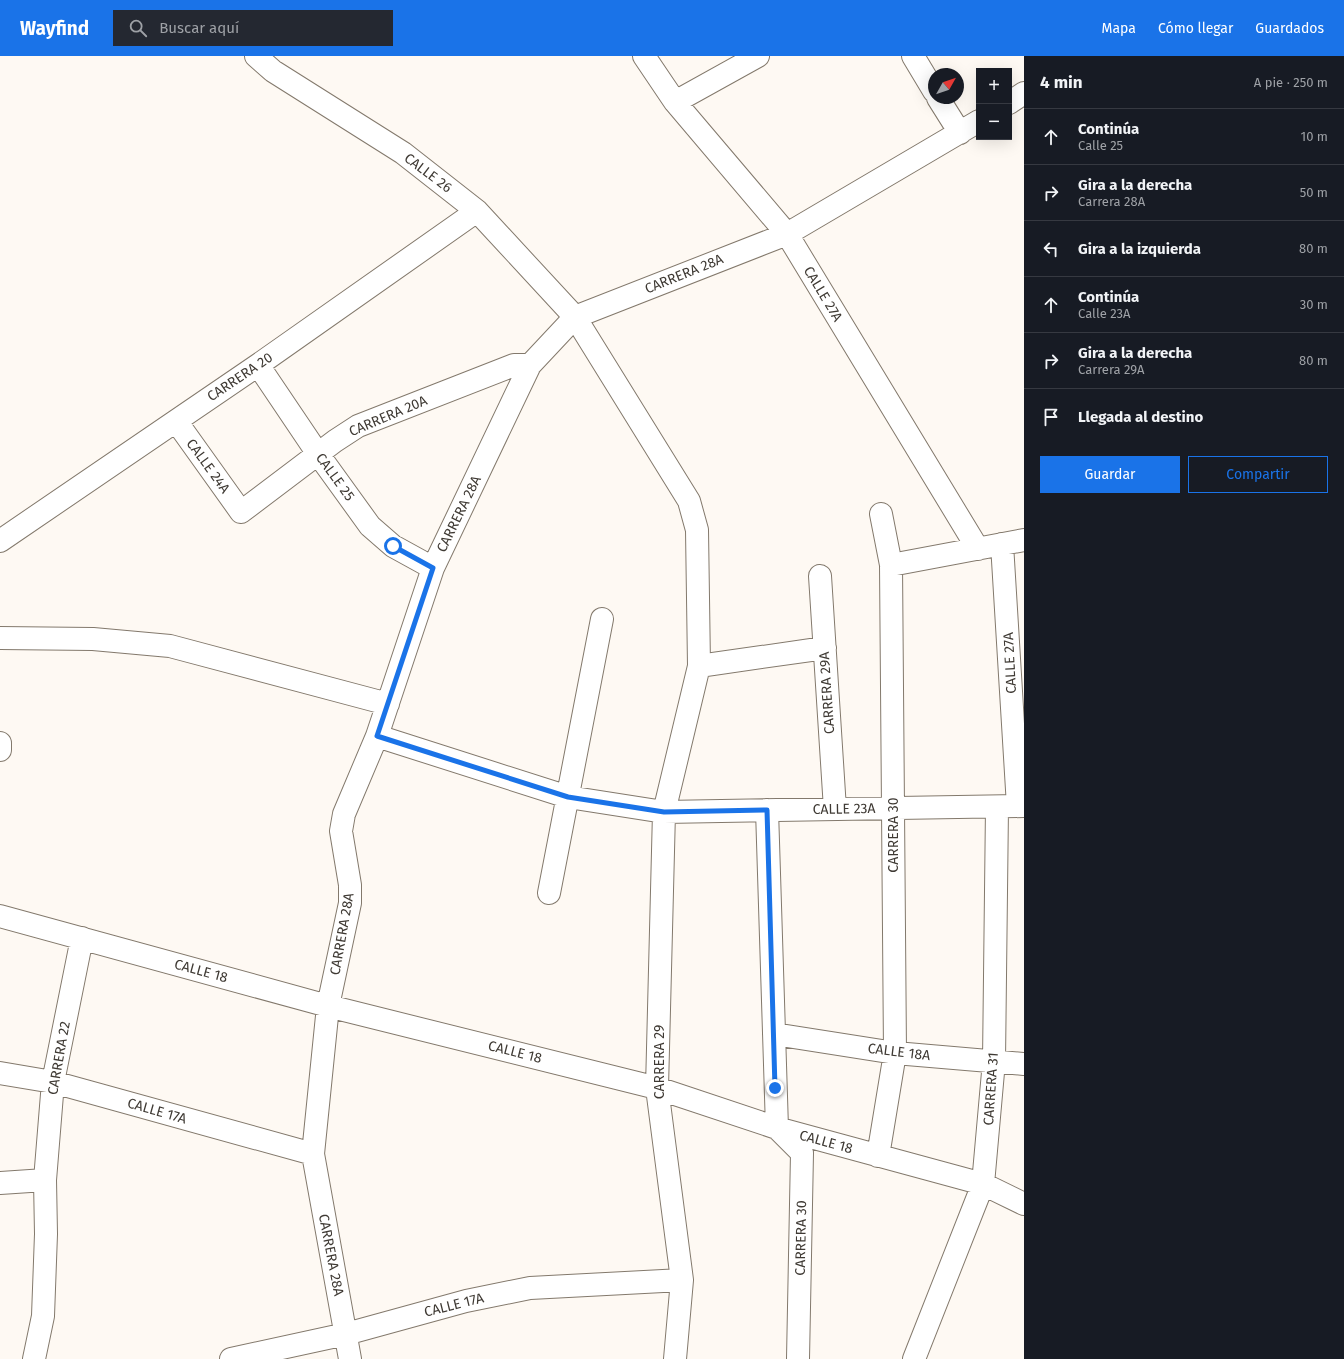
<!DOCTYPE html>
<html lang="es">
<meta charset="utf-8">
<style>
:root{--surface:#171b24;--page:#242831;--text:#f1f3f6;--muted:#9ea1a6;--line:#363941;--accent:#1a73e8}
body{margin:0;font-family:"Fira Sans",sans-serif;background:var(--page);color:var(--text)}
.controls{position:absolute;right:12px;top:12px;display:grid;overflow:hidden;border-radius:0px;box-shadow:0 4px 16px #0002}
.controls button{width:36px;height:36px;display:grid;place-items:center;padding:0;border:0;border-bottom:1px solid var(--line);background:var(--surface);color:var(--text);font:20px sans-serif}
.compass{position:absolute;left:928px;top:12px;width:36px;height:36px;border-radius:50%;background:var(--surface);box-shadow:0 4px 16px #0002;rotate:50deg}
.stop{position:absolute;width:12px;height:12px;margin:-9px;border:3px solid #1a73e8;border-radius:50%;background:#fff}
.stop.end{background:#1a73e8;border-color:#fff;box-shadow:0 1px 4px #0008}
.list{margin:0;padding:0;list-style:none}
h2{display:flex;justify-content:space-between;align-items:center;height:52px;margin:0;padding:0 16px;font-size:17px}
h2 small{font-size:13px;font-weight:400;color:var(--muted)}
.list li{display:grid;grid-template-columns:26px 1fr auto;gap:12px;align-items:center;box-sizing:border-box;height:56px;padding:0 16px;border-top:1px solid var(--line)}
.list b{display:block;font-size:15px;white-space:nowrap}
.list p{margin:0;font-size:13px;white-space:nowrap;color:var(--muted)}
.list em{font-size:13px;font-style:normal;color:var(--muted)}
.actions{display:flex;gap:8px;padding:12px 16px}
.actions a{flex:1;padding:9px 0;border:1px solid var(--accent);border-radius:0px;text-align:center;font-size:14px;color:var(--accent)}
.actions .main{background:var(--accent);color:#fff}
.icon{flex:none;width:22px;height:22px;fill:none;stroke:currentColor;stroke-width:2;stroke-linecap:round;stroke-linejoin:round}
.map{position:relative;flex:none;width:1024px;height:1303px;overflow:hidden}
header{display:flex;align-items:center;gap:24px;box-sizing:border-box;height:56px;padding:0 20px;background:var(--accent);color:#fff}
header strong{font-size:19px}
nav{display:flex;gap:22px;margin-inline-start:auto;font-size:14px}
.search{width:280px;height:36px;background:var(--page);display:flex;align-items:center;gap:10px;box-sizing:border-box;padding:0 14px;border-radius:0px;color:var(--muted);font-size:15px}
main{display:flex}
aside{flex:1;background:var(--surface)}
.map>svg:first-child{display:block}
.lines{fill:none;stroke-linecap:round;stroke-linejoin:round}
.minor-casing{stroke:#83796c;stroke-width:24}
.minor{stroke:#fff;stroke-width:22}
.route{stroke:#1a73e8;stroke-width:5}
.labels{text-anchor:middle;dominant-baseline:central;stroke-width:4;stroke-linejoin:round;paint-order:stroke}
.street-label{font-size:14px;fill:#3f3a34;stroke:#fff}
</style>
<header>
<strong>Wayfind</strong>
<div class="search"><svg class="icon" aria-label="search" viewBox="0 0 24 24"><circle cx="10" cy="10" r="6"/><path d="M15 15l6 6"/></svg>Buscar aquí</div>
<nav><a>Mapa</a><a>Cómo llegar</a><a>Guardados</a></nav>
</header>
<main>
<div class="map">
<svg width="1024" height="1303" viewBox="0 0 1024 1303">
<rect width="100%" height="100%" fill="#fef9f3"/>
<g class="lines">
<defs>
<path id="minor" d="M256 0 273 15 403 97 477 155 575 261 689 445 697 474 699 610 664 756 657 1032 682 1224 675 1303
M644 0 675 46 787 178 978 493
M913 0 934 35
M938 42 960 77
M675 46 758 0
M1009 47 1024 37
M258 309 318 398 370 470 393 490 433 512
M176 365 241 456 335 385 358 370 514 309H530
M0 485 258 309 477 155
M1002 488 1018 750
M891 509 1024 484
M820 520 835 753
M0 582 93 583 170 590 388 648
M699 610 825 592
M377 680 568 741 664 756 1024 750
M0 687V694
M767 754 777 1072 802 1097 798 1303
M549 837 602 563
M0 860 328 950 657 1032 777 1072 983 1128 1024 1148
M774 978 895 997 1024 1008
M0 1017 53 1026 313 1098
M878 1100 895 997 891 509 881 458
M0 1127 45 1124
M34 1303 43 1260 46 1178 45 1124 53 1026 82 882
M231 1303 346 1278 466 1245 530 1232 682 1224
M350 1303 313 1098 328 950 350 847V829L341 775 344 758 377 680 433 512 530 309 575 261 787 178 979 65
M914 1303 983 1128 994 1005 997 751"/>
</defs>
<use href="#minor" class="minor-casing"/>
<use href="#minor" class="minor"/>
</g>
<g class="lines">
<path class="route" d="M393 490 433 512 377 680 568 741 664 756 767 754 775 1032"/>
</g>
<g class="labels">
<g class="street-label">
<text transform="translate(428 117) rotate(37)">CALLE 26</text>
<text transform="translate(684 218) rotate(-22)">CARRERA 28A</text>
<text transform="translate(823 238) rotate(59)">CALLE 27A</text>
<text transform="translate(240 321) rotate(-34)">CARRERA 20</text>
<text transform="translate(388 360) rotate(-23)">CARRERA 20A</text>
<text transform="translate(208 410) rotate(54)">CALLE 24A</text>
<text transform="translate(335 421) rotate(54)">CALLE 25</text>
<text transform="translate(459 458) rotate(-64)">CARRERA 28A</text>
<text transform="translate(1010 607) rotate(-93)">CALLE 27A</text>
<text transform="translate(827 637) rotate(-94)">CARRERA 29A</text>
<text transform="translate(844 753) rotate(-1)">CALLE 23A</text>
<text transform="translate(893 779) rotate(-90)">CARRERA 30</text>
<text transform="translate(342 878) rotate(-80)">CARRERA 28A</text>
<text transform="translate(201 915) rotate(15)">CALLE 18</text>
<text transform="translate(515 996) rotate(14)">CALLE 18</text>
<text transform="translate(899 996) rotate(7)">CALLE 18A</text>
<text transform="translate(59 1002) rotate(-80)">CARRERA 22</text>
<text transform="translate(659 1006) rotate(-90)">CARRERA 29</text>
<text transform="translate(991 1033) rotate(-86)">CARRERA 31</text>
<text transform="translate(157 1055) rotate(16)">CALLE 17A</text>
<text transform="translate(826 1086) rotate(15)">CALLE 18</text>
<text transform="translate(801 1182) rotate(-89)">CARRERA 30</text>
<text transform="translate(331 1199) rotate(79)">CARRERA 28A</text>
<text transform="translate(454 1249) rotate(-14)">CALLE 17A</text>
</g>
</g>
</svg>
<div class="controls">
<button>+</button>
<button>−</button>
</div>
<svg class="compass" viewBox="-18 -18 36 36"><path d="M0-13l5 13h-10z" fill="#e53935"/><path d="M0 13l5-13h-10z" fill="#9ea1a6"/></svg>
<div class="stop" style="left:393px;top:490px"></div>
<div class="stop end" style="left:775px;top:1032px"></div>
</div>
<aside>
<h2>4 min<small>A pie · 250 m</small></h2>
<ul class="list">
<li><svg class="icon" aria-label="ahead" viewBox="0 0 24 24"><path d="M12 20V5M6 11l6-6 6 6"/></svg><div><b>Continúa</b><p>Calle 25</p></div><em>10 m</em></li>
<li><svg class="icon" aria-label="right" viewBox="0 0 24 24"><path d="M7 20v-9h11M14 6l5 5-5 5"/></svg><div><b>Gira a la derecha</b><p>Carrera 28A</p></div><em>50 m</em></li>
<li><svg class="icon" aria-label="left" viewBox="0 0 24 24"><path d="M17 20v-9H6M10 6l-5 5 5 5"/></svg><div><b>Gira a la izquierda</b></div><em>80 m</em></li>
<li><svg class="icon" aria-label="ahead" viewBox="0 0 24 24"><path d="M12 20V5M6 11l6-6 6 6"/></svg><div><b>Continúa</b><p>Calle 23A</p></div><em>30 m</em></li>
<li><svg class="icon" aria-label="right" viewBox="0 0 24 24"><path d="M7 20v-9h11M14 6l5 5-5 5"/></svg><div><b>Gira a la derecha</b><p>Carrera 29A</p></div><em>80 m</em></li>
<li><svg class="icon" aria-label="arrive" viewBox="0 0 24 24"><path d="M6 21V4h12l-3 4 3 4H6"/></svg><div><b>Llegada al destino</b></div></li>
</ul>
<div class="actions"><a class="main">Guardar</a><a>Compartir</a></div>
</aside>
</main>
